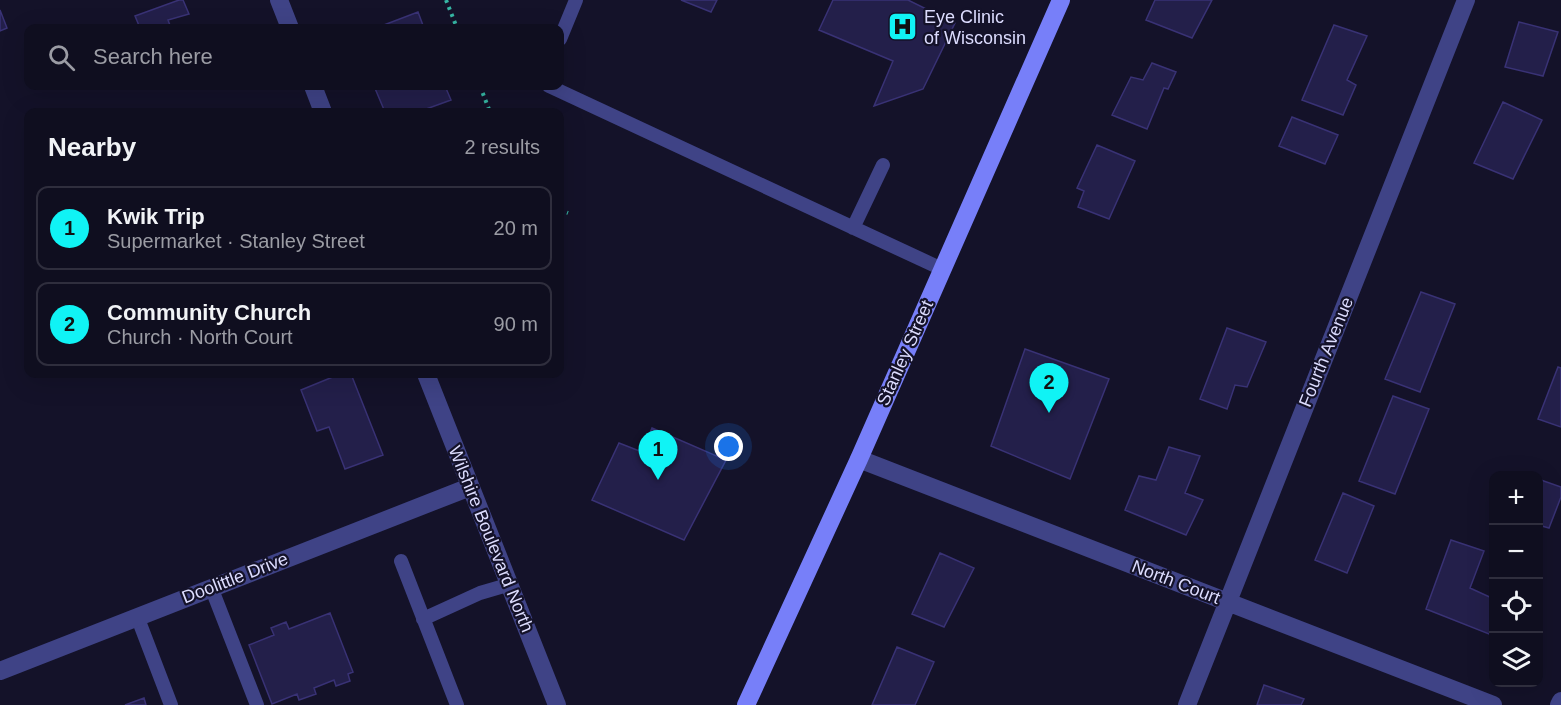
<!DOCTYPE html>
<meta charset="utf-8">
<style>
:root{--surface:#0f0e1f;--page:#1d1c2c;--text:#f1f3f6;--muted:#9b9ca4;--line:#2f2e3d;--accent:#10f3f5}
body{margin:0;font-family:Arial,sans-serif;background:var(--page);color:var(--text)}
.controls{position:absolute;right:18px;bottom:18px;display:grid;overflow:hidden;border-radius:12px;box-shadow:0 6px 24px #0002}
.controls button{width:54px;height:54px;display:grid;place-items:center;padding:0;border:0;border-bottom:2px solid var(--line);background:var(--surface);color:var(--text);font:30px sans-serif}
.you{position:absolute;left:729px;top:447px;width:21px;height:21px;margin:-15px;border:4px solid #fff;border-radius:50%;background:#1a73e8;box-shadow:0 0 0 9px #1a73e833}
.badge{display:grid;place-items:center;width:39px;height:39px;border-radius:50%;background:var(--accent);color:#111;font-size:20px;font-weight:700}
.pin{position:absolute;translate:-50% -50px;filter:drop-shadow(0 2px 3px #0008)}
.pin::after{content:'';position:absolute;top:32px;width:21px;height:18px;background:inherit;clip-path:polygon(0 0,100% 0,50% 100%)}
.list{margin:0;padding:0;list-style:none}
h2{display:flex;justify-content:space-between;align-items:center;height:78px;margin:0;padding:0 24px;font-size:26px}
h2 small{font-size:20px;font-weight:400;color:var(--muted)}
.list li{display:grid;grid-template-columns:39px 1fr auto;gap:18px;align-items:center;box-sizing:border-box;height:84px;margin:0 12px 12px;padding:0 12px;border:2px solid var(--line);border-radius:12px}
.list b{display:block;font-size:22px;white-space:nowrap}
.list p{margin:0;font-size:20px;white-space:nowrap;color:var(--muted)}
.list em{font-size:20px;font-style:normal;color:var(--muted)}
.icon{flex:none;width:33px;height:33px;fill:none;stroke:currentColor;stroke-width:2;stroke-linecap:round;stroke-linejoin:round}
.map{position:relative;flex:none;width:1561px;height:705px;overflow:hidden}
.search{position:absolute;background:var(--surface);box-shadow:0 6px 24px #0002;left:24px;top:24px;width:540px;height:66px;display:flex;align-items:center;gap:15px;box-sizing:border-box;padding:0 21px;border-radius:12px;color:var(--muted);font-size:22px}
.panel{position:absolute;background:var(--surface);box-shadow:0 6px 24px #0002;left:24px;top:108px;width:540px;height:270px;border-radius:12px}
.map>svg:first-child{display:block}
.building{fill:#231f4a;stroke:#393275;stroke-width:1.5}
.lines{fill:none;stroke-linecap:round;stroke-linejoin:round}
.path{stroke:#36b7a4;stroke-width:4;stroke-dasharray:3 4.5;stroke-linecap:butt}
.lane{stroke:#3f4386;stroke-width:14}
.street{stroke:#3f4386;stroke-width:18}
.secondary{stroke:#777ff9;stroke-width:18}
.labels{text-anchor:middle;dominant-baseline:central;stroke-width:4.5;stroke-linejoin:round;paint-order:stroke}
.poi-label{font-size:18px;fill:#dcdcfe;stroke:#141229;text-anchor:start}
.street-label{font-size:18px;fill:#dcdcfe;stroke:#141229}
</style>
<div class="map">
<svg width="1561" height="705" viewBox="0 0 1561 705">
<rect width="100%" height="100%" fill="#141229"/>
<path class="building" d="M179 0H183L189 14 168 20 171 28H140L135 16Z
M681 0H717L711 12Z
M833 0H908L955 23 923 89 874 106 893 61 819 30Z
M1155 0H1212L1192 38 1146 20Z
M0 10 7 28 0 31Z
M418 12 424 28H376Z
M1519 22 1558 32 1543 76 1505 67Z
M1334 25 1367 36 1347 80 1356 85 1343 115 1302 100Z
M1152 63 1176 72 1168 89 1164 88 1147 129 1112 115 1131 77 1143 80Z
M374 86H445L451 100 418 112H385Z
M1503 102 1542 120 1513 179 1474 163Z
M1292 117 1338 135 1325 164 1279 146Z
M1097 145 1135 161 1109 219 1078 207 1084 191 1077 188Z
M1421 292 1455 304 1420 392 1385 379Z
M1227 328 1266 342 1247 387 1235 385 1227 409 1200 399Z
M1025 349 1109 379 1070 479 991 446Z
M1558 367 1561 368V427L1538 419Z
M340 374H351L383 455 345 469 329 427 317 431 301 390Z
M1393 396 1429 409 1395 494 1359 481Z
M652 428 726 460 684 540 592 500 619 443 642 452Z
M1169 447 1200 456 1185 493 1203 500 1186 535 1125 510 1139 476 1156 480Z
M1538 479 1561 487V497L1549 528 1538 525Z
M1343 493 1374 506 1347 573 1315 560Z
M1451 540 1484 551 1470 588 1494 599V636L1426 609Z
M940 553 974 568 944 627 912 614Z
M330 613 353 672 348 674 350 681 336 686 334 680 314 688 316 694 299 700 297 694 272 704 249 645 274 635 271 628 286 622 289 629Z
M897 647 934 662 915 705H872Z
M1264 685 1304 699 1301 705H1257Z
M144 698 146 705H125Z"/>
<g class="lines">
<path class="path" d="M446 0 457 28
M480 86 490 112
M560 210 568 213"/>
<path class="lane" d="M560 39 576 0
M549 86 942 269
M853 228 883 165
M401 561 457 705
M211 587 257 705
M137 616 171 705
M423 619 480 593 511 584"/>
<path class="street" d="M279 0 290 28
M313 86 323 112
M426 374 557 705
M859 459 1493 705
M0 671 470 487
M1187 705 1466 0
M1559 705 1561 701"/>
<path class="secondary" d="M746 705 859 459 1061 0"/>
</g>
<defs>
<symbol id="hospital-square" viewBox="-11 -11 22 22"><rect x="-9" y="-9" width="18" height="18" rx="4" fill="#10f3f5" stroke="#141229"/><path d="M-5-5h3v3.5h4V-5h3V5h-3V1.5h-4V5h-3Z" fill="#111"/></symbol>
</defs>
<g fill-rule="evenodd">
<use href="#hospital-square" x="886" y="10" width="33" height="33"/>
</g>
<g class="labels">
<g class="poi-label">
<text x="924" y="17">Eye Clinic<tspan x="924" dy="21">of Wisconsin</tspan></text>
</g>
<g class="street-label">
<text transform="translate(1326 352) rotate(-68)">Fourth Avenue</text>
<text transform="translate(905 353) rotate(-66)">Stanley Street</text>
<text transform="translate(491 539) rotate(68)">Wilshire Boulevard North</text>
<text transform="translate(235 578) rotate(-21)">Doolittle Drive</text>
<text transform="translate(1176 582) rotate(21)">North Court</text>
</g>
</g>
</svg>
<div class="controls">
<button>+</button>
<button>−</button>
<button><svg class="icon" aria-label="locate" viewBox="0 0 24 24"><circle cx="12" cy="12" r="6"/><path d="M12 2v4M12 18v4M2 12h4M18 12h4"/></svg></button>
<button><svg class="icon" aria-label="layers" viewBox="0 0 24 24"><path d="M12 4l9 5-9 5-9-5zM3 14l9 5 9-5"/></svg></button>
</div>
<div class="you"></div>
<div class="pin badge" style="left:658px;top:480px">1</div>
<div class="pin badge" style="left:1049px;top:413px">2</div>
<div class="search"><svg class="icon" aria-label="search" viewBox="0 0 24 24"><circle cx="10" cy="10" r="6"/><path d="M15 15l6 6"/></svg>Search here</div>
<section class="panel">
<h2>Nearby<small>2 results</small></h2>
<ul class="list">
<li><span class="badge">1</span><div><b>Kwik Trip</b><p>Supermarket · Stanley Street</p></div><em>20 m</em></li>
<li><span class="badge">2</span><div><b>Community Church</b><p>Church · North Court</p></div><em>90 m</em></li>
</ul>
</section>
</div>
